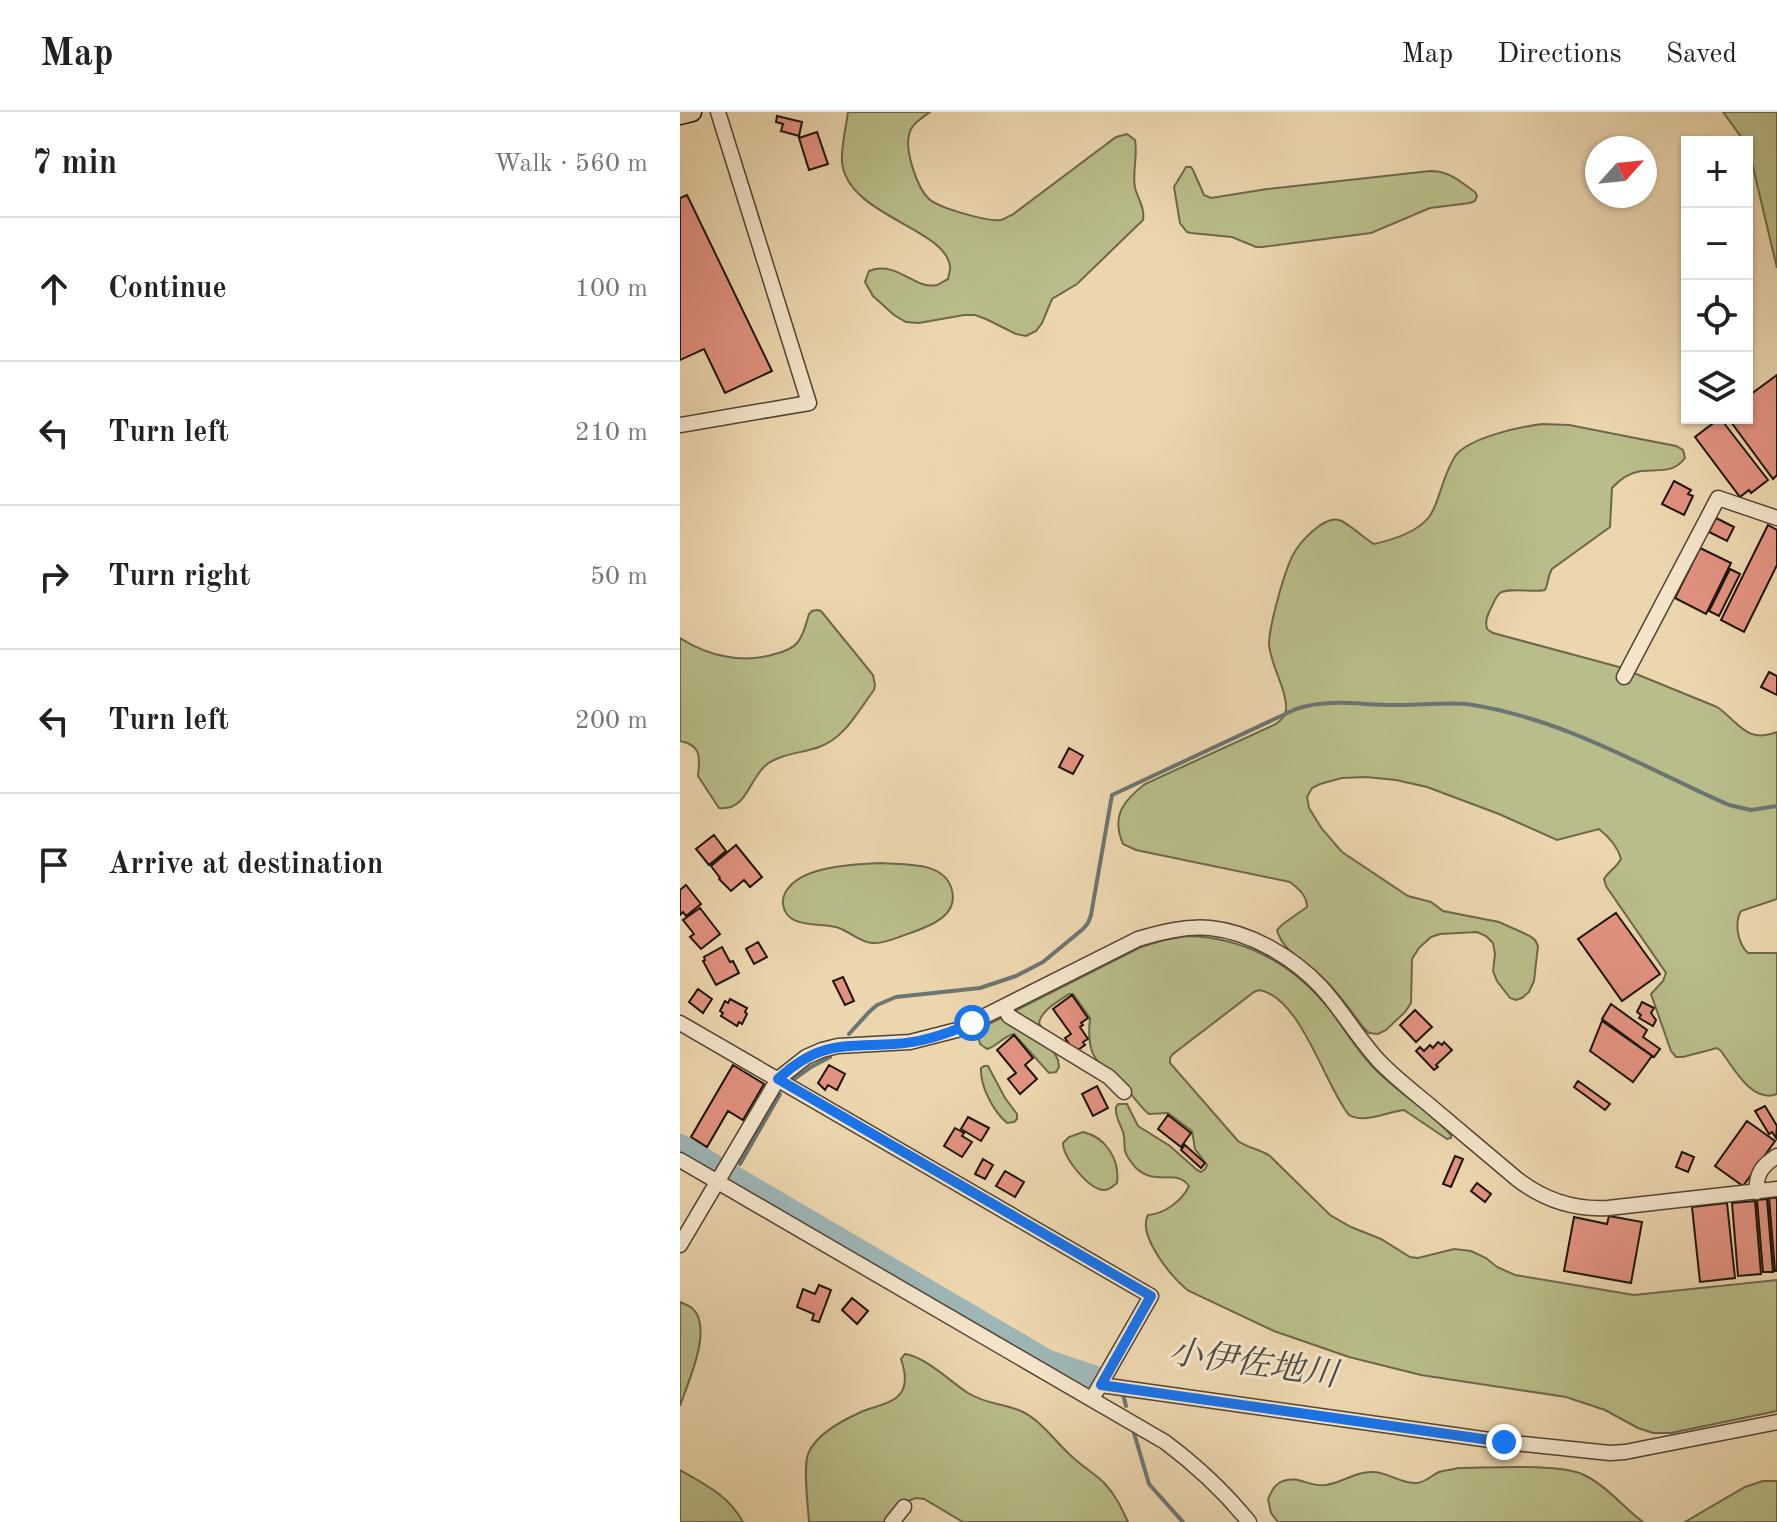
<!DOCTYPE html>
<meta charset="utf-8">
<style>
:root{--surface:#fff;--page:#f6f6f6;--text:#222;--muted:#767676;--line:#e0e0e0}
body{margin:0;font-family:"Old Standard TT","Noto Serif JP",serif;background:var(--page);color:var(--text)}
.controls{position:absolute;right:24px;top:24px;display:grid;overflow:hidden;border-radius:0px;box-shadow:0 2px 6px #0004}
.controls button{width:72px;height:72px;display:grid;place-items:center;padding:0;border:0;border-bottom:2px solid var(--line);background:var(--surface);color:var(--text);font:40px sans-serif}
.compass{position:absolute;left:905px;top:24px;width:72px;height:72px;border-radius:50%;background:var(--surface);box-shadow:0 2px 6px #0004;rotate:63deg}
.stop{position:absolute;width:24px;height:24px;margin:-18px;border:6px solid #1a73e8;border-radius:50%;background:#fff}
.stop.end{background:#1a73e8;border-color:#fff;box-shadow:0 2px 8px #0008}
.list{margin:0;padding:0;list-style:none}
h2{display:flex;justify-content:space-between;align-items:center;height:104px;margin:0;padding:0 32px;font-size:34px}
h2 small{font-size:26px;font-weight:400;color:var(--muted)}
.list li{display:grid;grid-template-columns:52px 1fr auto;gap:24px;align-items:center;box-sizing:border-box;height:144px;padding:0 32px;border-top:2px solid var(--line)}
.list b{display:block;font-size:30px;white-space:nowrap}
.list em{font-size:26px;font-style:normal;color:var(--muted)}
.icon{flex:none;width:44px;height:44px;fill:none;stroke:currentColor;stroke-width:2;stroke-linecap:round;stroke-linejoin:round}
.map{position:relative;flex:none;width:1097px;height:1410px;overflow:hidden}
header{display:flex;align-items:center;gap:48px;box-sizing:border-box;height:112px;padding:0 40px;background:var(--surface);border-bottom:2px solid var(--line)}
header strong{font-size:38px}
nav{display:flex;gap:44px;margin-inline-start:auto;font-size:28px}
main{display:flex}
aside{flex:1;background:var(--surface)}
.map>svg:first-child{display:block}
.green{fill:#b9bd89;stroke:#6c684a;stroke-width:2}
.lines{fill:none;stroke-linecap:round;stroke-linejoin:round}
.stream{stroke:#6b7571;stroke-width:4}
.river{stroke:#9eb6b6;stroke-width:24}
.building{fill:#e29280;stroke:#1e140a;stroke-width:2}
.minor-casing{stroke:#524433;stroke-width:17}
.major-casing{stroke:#1e140a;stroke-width:21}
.minor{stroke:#f3e4ca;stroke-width:14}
.major{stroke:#ecd6ae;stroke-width:18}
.route{stroke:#1a73e8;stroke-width:10}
.labels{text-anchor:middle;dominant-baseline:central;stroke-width:6;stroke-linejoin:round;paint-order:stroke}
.water-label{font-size:34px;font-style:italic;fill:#4b4d46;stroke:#f3e4ca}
</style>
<header>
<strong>Map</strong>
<nav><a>Map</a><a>Directions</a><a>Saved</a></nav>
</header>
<main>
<aside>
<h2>7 min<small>Walk · 560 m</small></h2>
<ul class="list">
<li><svg class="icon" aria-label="ahead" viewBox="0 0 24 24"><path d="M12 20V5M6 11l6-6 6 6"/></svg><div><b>Continue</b></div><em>100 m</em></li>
<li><svg class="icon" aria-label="left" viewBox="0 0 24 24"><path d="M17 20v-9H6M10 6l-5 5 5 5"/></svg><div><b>Turn left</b></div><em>210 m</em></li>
<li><svg class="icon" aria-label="right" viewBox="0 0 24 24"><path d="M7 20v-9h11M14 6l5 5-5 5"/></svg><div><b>Turn right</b></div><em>50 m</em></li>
<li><svg class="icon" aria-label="left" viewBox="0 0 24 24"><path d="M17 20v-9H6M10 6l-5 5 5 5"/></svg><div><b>Turn left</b></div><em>200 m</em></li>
<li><svg class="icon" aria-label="arrive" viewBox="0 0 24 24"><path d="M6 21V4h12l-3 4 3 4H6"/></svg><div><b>Arrive at destination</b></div></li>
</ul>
</aside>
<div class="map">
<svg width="1097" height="1410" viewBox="0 0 1097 1410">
<rect width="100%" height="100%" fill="#ecd6ae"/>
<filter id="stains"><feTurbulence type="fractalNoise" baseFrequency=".0025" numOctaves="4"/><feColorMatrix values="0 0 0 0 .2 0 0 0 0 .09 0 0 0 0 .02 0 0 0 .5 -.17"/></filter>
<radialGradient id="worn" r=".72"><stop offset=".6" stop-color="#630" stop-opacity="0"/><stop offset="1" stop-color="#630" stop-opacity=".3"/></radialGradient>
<path class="green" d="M168 0H250C242 6 231 12 229 23 225 39 237 76 249 87 259 96 308 110 321 108 325 107 328 104 332 103L436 25 447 22 455 28C458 44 452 60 455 76 458 87 465 96 463 108L397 172 372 187 362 211 356 219 346 224 336 222 306 207 295 203H284L239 211 226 210 214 203 193 184 185 170 189 159C217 148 234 178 257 173 258 173 266 168 268 167 268 165 271 157 270 155 267 116 167 104 162 50 161 34 166 16 168 0Z
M1043 0H1097V156L1067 30H1065Z
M506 55H511L513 58 524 83 531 86 587 77 750 59C770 59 779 69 795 80L797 84 795 89 790 91 750 96 691 121 582 135H576L552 125 511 121 507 120 500 111 494 75Z
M862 312 889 313 996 334 1003 338 1005 346C993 362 979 357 961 359 949 361 940 367 932 376L930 415 872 457C867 465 869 471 865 478 853 481 829 475 820 481 815 485 813 493 810 498 807 505 805 509 807 517L813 521 939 555 1037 595C1059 610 1066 632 1097 620V787L1061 799C1054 811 1058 832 1068 841H1097V982C1072 992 1053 955 1041 939L1037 936 1003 945H996L991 939 971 882 983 869 986 861 926 774 924 767C929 759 937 755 941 747 938 735 929 725 919 717L877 728 819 702 747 675 716 668 686 665 662 666 640 672 632 676 627 685 629 696 642 717 662 740 728 784 751 790 763 799 819 810 850 824 855 828 858 834 854 869 849 880 842 886 836 888 830 886 817 869 813 859 815 842 813 831 806 824 797 820 760 822 751 825 739 836 732 847 731 891 725 900 706 918 698 922 689 921 683 915C671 899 660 883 646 869 631 853 602 840 597 818L603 812 627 795C627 784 619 777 610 770L456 738 443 732C431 704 443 689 465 672L596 612C601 608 605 605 606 598 608 580 590 552 589 532 589 515 604 460 613 443 619 431 643 404 659 408 667 410 685 427 694 432 712 428 737 420 749 405 755 397 758 386 761 377 765 365 769 353 776 343 791 325 840 315 862 312Z
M137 498 141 499 193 563 195 573 194 578C178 599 165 626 139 635 123 641 99 642 86 653 69 667 67 699 39 696L18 664C20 647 22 633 0 629V526C28 544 63 552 95 542 103 540 112 537 117 531 124 523 126 511 129 502L132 499Z
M201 751C223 753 262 749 271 775 282 806 244 816 222 824 213 827 202 832 192 831 180 830 170 820 159 816 141 810 106 818 103 792 102 783 107 777 113 771 133 754 176 752 201 751Z
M507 824C564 825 613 852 649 897 664 916 676 937 693 955 717 980 748 998 771 1023V1026L767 1027 724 998C707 1000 683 1012 669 1003 644 972 621 885 579 878L574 880 493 942 490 946V951L558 1029C568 1036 580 1037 590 1044L650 1103 671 1115 701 1127 730 1145 738 1146 774 1137 791 1139 806 1146 817 1155 835 1163 954 1183 1097 1168V1299L991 1321H973L958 1316 925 1298 886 1285 741 1263 669 1245 594 1219 509 1179C492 1167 457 1123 468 1103 484 1102 502 1089 509 1074 496 1056 476 1075 456 1056 452 1051 447 1046 445 1039 444 1033 445 1026 443 1020 440 1011 435 1005 436 995L438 992H447L458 1014 490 1034 517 1058 521 1060 525 1057 527 1053 515 1037 512 1019 488 1001 469 1002C461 996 456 987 448 979 422 950 405 952 410 906L393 882H389C378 890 362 897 359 911L378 948 379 955 376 960 369 961 334 922C323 924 318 934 307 937L300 932 298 924 301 917 307 913 461 835 484 828Z
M304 954H308L325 986 337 1002V1007L334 1010 327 1011C313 999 300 974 301 956Z
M403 1020C426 1025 440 1048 437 1071 431 1076 426 1080 419 1077 406 1073 383 1045 383 1031L389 1025Z
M0 1190C4 1192 8 1193 12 1196 34 1215 8 1270 0 1294Z
M225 1242C244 1244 271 1270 288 1281 308 1293 322 1291 341 1299 363 1309 378 1334 397 1349 406 1357 417 1363 426 1373 436 1384 442 1397 448 1410H283L244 1387 236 1386 220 1392 206 1410H129C128 1393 123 1357 128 1342 136 1322 163 1308 181 1300 194 1294 217 1292 223 1277 227 1268 224 1256 221 1247Z
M778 1356C808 1356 879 1351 904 1363 927 1374 943 1395 963 1410H598L591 1401 588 1387C592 1379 594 1372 603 1369 618 1363 631 1376 646 1373 664 1370 676 1359 694 1360 710 1361 721 1372 737 1371 746 1370 751 1364 759 1360 765 1358 772 1358 778 1356Z
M0 1358C26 1373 48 1383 63 1410H0Z
M1083 1369H1097V1410H1005L1065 1375Z"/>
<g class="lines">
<path class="stream" d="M169 922 189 900 197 893 216 885 300 876 336 864 363 850 403 817 408 811 411 803 432 683 616 597C648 586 680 593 713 593 739 594 767 589 793 593 886 608 965 656 1049 693L1071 698 1097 694
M114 967 131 955 150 945
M60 1052 100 982
M53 1065 55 1060
M443 1282 446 1294
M454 1321 469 1372 503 1410"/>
<path class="river" d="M0 1034 368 1250 413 1265"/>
</g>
<path class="building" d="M97 4 122 10 119 24 101 19 103 12 96 10Z
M137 20 148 52 129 58 119 26Z
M7 83 92 259 45 281 24 237 0 248V86Z
M1097 263V363L1093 367 1048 306H1067V285Z
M1040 306 1088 368 1071 381 1069 378 1060 385 1015 325Z
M994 369 1011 378 1008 382 1013 384 1004 403 982 392Z
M1036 406 1054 415 1047 429 1029 420Z
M1088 413 1097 418V453L1064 520 1041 508Z
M1020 436 1051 451 1026 502 995 486Z
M1050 457 1060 462 1039 504 1029 499Z
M1089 560 1097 564V583L1081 575Z
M389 636 403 644 393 662 379 655Z
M34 723 46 739 29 753 16 737Z
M56 733 82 765 70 775 64 768 51 779 39 767 40 766 31 754Z
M6 773 21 792 6 804 3 800 0 803V778Z
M20 796 40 822 21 837 10 825 14 822 3 808Z
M936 801 980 862 942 889 898 827Z
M78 830 87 845 74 852 66 837Z
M42 835 50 850 53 849 59 861 36 873 23 849 25 848 24 845Z
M163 865 174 889 165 893 153 869Z
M18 877 32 887 23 901 9 890Z
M392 883 408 906 401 911 403 913 400 915 408 927 403 930 405 933 395 940 385 926 391 922 373 897Z
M50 887 67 896 65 900 67 902 62 912 59 910 57 914 41 904 43 901 40 899 45 889 48 891Z
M962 890 974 896 971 901 976 908 973 914 959 906 961 903 957 900Z
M931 892 967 918 963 925 980 937 974 945 922 907Z
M735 898 752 915 736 930 720 913Z
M922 909 972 944 953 970 910 939Z
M334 923 353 946 345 953 357 967 340 982 328 967 336 961 317 938Z
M758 930 762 933 764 930 772 938 756 953 758 955 754 958 736 939 740 935 744 939 750 933 753 936Z
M53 953 84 972 63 1008 48 999 27 1035 11 1025Z
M149 953 165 962 157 978 148 973 145 978 138 971Z
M898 969 930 992 925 998 894 975Z
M417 974 428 996 413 1004 402 982Z
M1085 994 1097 1014 1096 1026 1092 1020 1089 1022 1075 999Z
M488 1003 511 1021 501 1035 478 1017Z
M288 1005 309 1016 301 1029 281 1017Z
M1067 1009 1095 1029 1063 1074 1035 1054Z
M275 1016 284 1021 282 1024 292 1030 282 1045 264 1034Z
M505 1033 525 1051 521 1056 501 1038Z
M1002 1040 1014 1045 1008 1060 996 1055Z
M775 1044 783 1047 771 1075 763 1072Z
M303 1047 313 1053 305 1067 295 1062Z
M325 1059 344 1070 335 1085 316 1074Z
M797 1071 811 1082 805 1090 791 1079Z
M1089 1086H1097V1159H1095Z
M1087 1087 1093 1160H1083L1077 1088Z
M1075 1089 1081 1162 1058 1164 1052 1091Z
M1047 1091 1055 1166 1020 1170 1012 1095Z
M929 1104 962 1110 951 1171 884 1159 894 1105 927 1112Z
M139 1173 151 1178 139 1210 132 1208 134 1202 117 1195 123 1177 135 1182Z
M172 1186 188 1199 177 1212 162 1198Z"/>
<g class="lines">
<defs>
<path id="minor" d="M0 313 129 291 38 0
M944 565 1038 386 1097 406
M324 895 329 904 429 965 444 980
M0 911 471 1184 416 1280
M0 1048 485 1330C517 1354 544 1379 569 1410
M1077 1080C1075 1062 1083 1053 1097 1044
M0 1133 98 967 126 945 142 938 158 934 230 930 277 918 458 827C482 820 505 814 530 816 571 820 614 846 641 875 662 898 677 925 698 948 713 964 731 978 748 992 778 1017 807 1042 837 1067 864 1088 893 1098 928 1096L1097 1077
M421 1273 824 1330 930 1341 945 1340 1097 1310
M212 1410 224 1395"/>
<path id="major" d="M0 3 12 0"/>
</defs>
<use href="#minor" class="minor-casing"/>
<use href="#major" class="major-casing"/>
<use href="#minor" class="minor"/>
<use href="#major" class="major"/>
</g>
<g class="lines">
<path class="route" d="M292 911C267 922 241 931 214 932 162 935 139 929 98 967L471 1184 421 1273 824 1330"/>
</g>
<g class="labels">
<g class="water-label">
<text transform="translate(573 1253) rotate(8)">小伊佐地川</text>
</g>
</g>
<rect width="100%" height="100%" filter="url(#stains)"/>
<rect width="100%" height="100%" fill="url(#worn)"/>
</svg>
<div class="controls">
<button>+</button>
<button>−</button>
<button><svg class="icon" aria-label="locate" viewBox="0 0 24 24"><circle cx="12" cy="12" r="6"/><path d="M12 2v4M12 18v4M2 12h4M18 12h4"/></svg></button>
<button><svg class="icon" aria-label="layers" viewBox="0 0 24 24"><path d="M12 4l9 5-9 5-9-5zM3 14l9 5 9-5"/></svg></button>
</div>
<svg class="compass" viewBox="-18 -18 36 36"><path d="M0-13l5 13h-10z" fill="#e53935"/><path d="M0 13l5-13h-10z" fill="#767676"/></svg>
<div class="stop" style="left:292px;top:911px"></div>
<div class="stop end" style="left:824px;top:1330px"></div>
</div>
</main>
